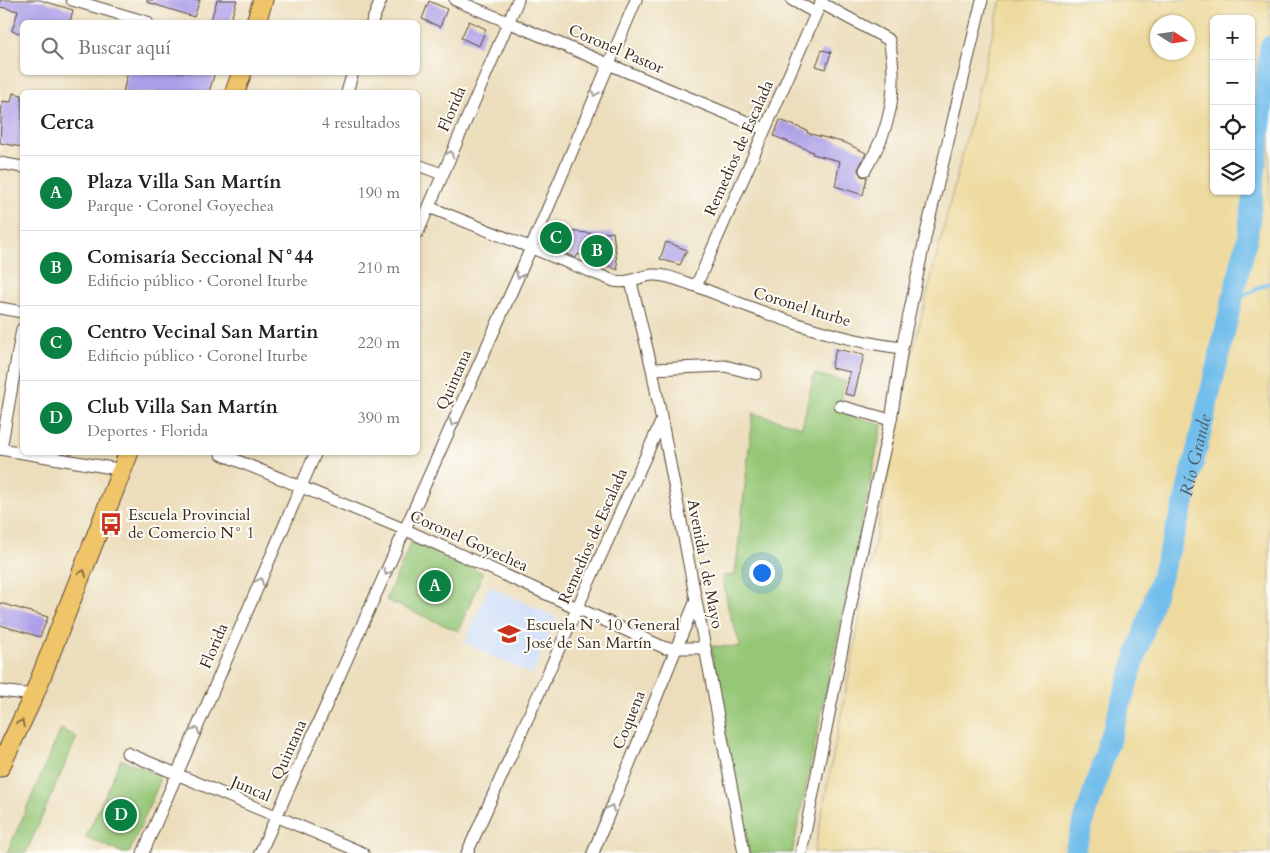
<!DOCTYPE html>
<html lang="es">
<meta charset="utf-8">
<style>
:root{--surface:#fff;--page:#f6f6f6;--text:#222;--muted:#767676;--line:#e0e0e0;--accent:#0b8043}
body{margin:0;font-family:Cardo,serif;background:var(--page);color:var(--text)}
.controls{position:absolute;right:15px;top:15px;display:grid;overflow:hidden;border-radius:8px;box-shadow:0 1px 4px #0004}
.controls button{width:45px;height:45px;display:grid;place-items:center;padding:0;border:0;border-bottom:1px solid var(--line);background:var(--surface);color:var(--text);font:25px sans-serif}
.compass{position:absolute;left:1150px;top:15px;width:45px;height:45px;border-radius:50%;background:var(--surface);box-shadow:0 1px 4px #0004;rotate:102deg}
.you{position:absolute;left:761px;top:572px;width:18px;height:18px;margin:-12px;border:4px solid #fff;border-radius:50%;background:#1a73e8;box-shadow:0 0 0 8px #1a73e833}
.badge{display:grid;place-items:center;width:32px;height:32px;border-radius:50%;background:var(--accent);color:#fff;font-size:16px;font-weight:700}
.pin{position:absolute;translate:-50% -50%;border:2px solid #fff;box-shadow:0 1px 5px #0006}
.list{margin:0;padding:0;list-style:none}
h2{display:flex;justify-content:space-between;align-items:center;height:65px;margin:0;padding:0 20px;font-size:21px}
h2 small{font-size:16px;font-weight:400;color:var(--muted)}
.list li{display:grid;grid-template-columns:32px 1fr auto;gap:15px;align-items:center;box-sizing:border-box;height:75px;padding:0 20px;border-top:1px solid var(--line)}
.list b{display:block;font-size:19px;white-space:nowrap}
.list p{margin:0;font-size:16px;white-space:nowrap;color:var(--muted)}
.list em{font-size:16px;font-style:normal;color:var(--muted)}
.icon{flex:none;width:28px;height:28px;fill:none;stroke:currentColor;stroke-width:2;stroke-linecap:round;stroke-linejoin:round}
.map{position:relative;flex:none;width:1270px;height:853px;overflow:hidden}
.search{position:absolute;background:var(--surface);box-shadow:0 1px 4px #0004;left:20px;top:20px;width:400px;height:55px;display:flex;align-items:center;gap:12px;box-sizing:border-box;padding:0 18px;border-radius:8px;color:var(--muted);font-size:19px}
.panel{position:absolute;background:var(--surface);box-shadow:0 1px 4px #0004;left:20px;top:90px;width:400px;height:365px;border-radius:8px}
.map>svg:first-child{display:block}
.built{fill:#cbdbf9}
.green{fill:#96c777;stroke:#68784a}
.sand{fill:#eeda9e;stroke:#94825e;fill-rule:evenodd}
.lines{fill:none;stroke-linecap:round;stroke-linejoin:round}
.stream{stroke:#71bdeb;stroke-width:4}
.river{stroke:#71bdeb;stroke-width:21}
.building{fill:#ac9ee7}
.street-casing{stroke:#564536;stroke-width:13}
.primary-casing{stroke:#564536;stroke-width:21}
.street{stroke:#fff;stroke-width:11}
.primary{stroke:#f0c469;stroke-width:19}
.oneway{stroke:#a79f9a}
.oneway2{stroke:#8c6f40}
.labels{text-anchor:middle;dominant-baseline:central;stroke-width:4;stroke-linejoin:round;paint-order:stroke}
.street-label{font-size:16px;fill:#3b2a1e;stroke:#fdfcf7}
.poi-label{font-size:16px;fill:#3b2a1e;stroke:#fdfcf7;text-anchor:start}
.water-label{font-size:18px;font-style:italic;fill:#4e5d66;stroke:#fdfcf7}
</style>
<div class="map">
<svg width="1270" height="853" viewBox="0 0 1270 853">
<rect width="100%" height="100%" fill="#fdfcf7"/>
<filter id="ink" filterUnits="userSpaceOnUse"><feTurbulence type="fractalNoise" baseFrequency=".02" numOctaves="2"/><feDisplacementMap in="SourceGraphic" scale="10" xChannelSelector="R" yChannelSelector="G"/><feConvolveMatrix kernelMatrix="1 2 1 2 8 2 1 2 1" color-interpolation-filters="sRGB"/></filter>
<filter id="wash" filterUnits="userSpaceOnUse"><feTurbulence type="fractalNoise" baseFrequency=".0096" numOctaves="4" result="noise"/><feDisplacementMap in="SourceGraphic" scale="20" xChannelSelector="R" yChannelSelector="G"/><feGaussianBlur stdDeviation="1.12" result="paint"/><feColorMatrix in="noise" values="0 0 0 0 0 0 0 0 0 0 0 0 0 0 0 0 0 1.4 0 .05"/><feComposite in="paint" operator="in"/></filter>
<g filter="url(#wash)">
<rect width="100%" height="100%" fill="#ecdebc"/>
<path class="built" d="M489 586 557 618 532 675 465 643Z"/>
<path class="green" d="M814 374 845 381 839 411 882 425 792 853H749L733 777 711 646 741 647 729 612 722 576 735 575 753 413 802 427Z
M411 542 483 573 458 631 386 600Z
M61 729 77 737 26 853H7Z
M121 759 158 774 160 781 129 853H123L86 837Z"/>
<path class="sand" d="M1001 0H1270V853H814L911 358ZM1214 19H1251V191H1214ZM1158 22H1188V52H1158Z"/>
<g class="lines">
<path class="stream" d="M1232 302 1270 282"/>
<path class="river" id="s1" d="M1074 853 1183 507 1248 234 1270 46"/>
</g>
<g id="blocks">
<path class="building" d="M0 0H40L73 10 70 22H22V34L12 31 18 11 0 7Z
M147 0H200L194 17 147 2Z
M217 0H237L230 22 211 20Z
M429 1 447 9 440 27 422 19Z
M469 21 486 29 479 46 461 38Z
M822 50 831 52 826 69 816 66Z
M128 72H215L209 92H123Z
M13 93 22 95V147L0 143 2 101 11 102Z
M780 120 808 131 807 133 846 143 866 153 858 170 861 176 867 177 863 195 835 186 840 161 812 154 813 152 774 136Z
M547 229 598 234 613 232 618 270 578 254 576 258 542 243Z
M666 242 687 250 680 265 660 259Z
M836 349 864 355 854 396 845 394 850 372 831 368Z
M0 603 48 617 40 637 0 625Z"/>
</g>
</g>
<g filter="url(#ink)">
<use href="#blocks" fill-opacity="0" stroke="#564536" stroke-width="1"/>
<g class="lines">
<defs>
<path id="street" d="M72 0 147 22
M455 0 764 129
M792 0 816 13
M821 3 889 40C899 88 891 129 865 170
M372 22 381 0
M347 92 353 72
M0 163 22 167
M418 165 442 174
M429 207 614 281C630 284 638 276 653 275 667 274 683 282 696 286L822 0
M418 232 518 0
M631 282 652 369 744 853
M696 286C763 313 829 339 902 348
M0 308 22 312
M652 369 725 366 756 374
M840 406 891 420
M0 449 124 470
M1 449 22 329
M221 454 406 530 665 648H704
M0 691 34 695
M127 753 363 853
M143 853 316 452
M260 853 531 248 636 0
M467 853 661 422
M593 853 696 600
M801 853 867 525 891 420 902 348 927 229 982 0"/>
<path id="primary" d="M256 22 263 0
M235 92 242 72
M0 767 34 695 129 452"/>
</defs>
<use href="#street" class="street-casing"/>
<use href="#primary" class="primary-casing"/>
<use href="#street" class="street"/>
<use href="#primary" class="primary"/>
</g>
<defs><path id="oneway-chevron" d="M-2-3.5L2.5 0L-2 3.5" fill="none" stroke-width="1.6" stroke-linecap="round" stroke-linejoin="round" transform="scale(1.25)"/></defs>
<g class="oneway">
<use href="#oneway-chevron" transform="translate(595 93) rotate(112)"/>
<use href="#oneway-chevron" transform="translate(450 154) rotate(-67)"/>
<use href="#oneway-chevron" transform="translate(519 275) rotate(114)"/>
<use href="#oneway-chevron" transform="translate(453 423) rotate(114)"/>
<use href="#oneway-chevron" transform="translate(387 572) rotate(114)"/>
<use href="#oneway-chevron" transform="translate(260 581) rotate(-67)"/>
<use href="#oneway-chevron" transform="translate(196 730) rotate(-67)"/>
<use href="#oneway-chevron" transform="translate(611 808) rotate(-68)"/>
</g>
<g class="oneway2">
<use href="#oneway-chevron" transform="translate(83 573) rotate(-68)"/>
<use href="#oneway-chevron" transform="translate(21 723) rotate(-65)"/>
</g>
</g>
<defs>
<symbol id="bus-bare" viewBox="-9 -9 18 18"><path d="M-5-6H5V4H4V6H2V4H-2V6H-4V4H-5ZM-3.5-4V0h7V-4ZM-3.5 1.2v1.5H-2V1.2ZM2 1.2v1.5H3.5V1.2Z" fill="#c8321e" stroke="#fdfcf7" stroke-width="2.5" paint-order="stroke"/></symbol>
<symbol id="school-bare" viewBox="-9 -9 18 18"><path d="M0-5L7-2L0 1L-7-2ZM-4 1L0 2.5L4 1V4Q0 6-4 4Z" fill="#c8321e" stroke="#fdfcf7" stroke-width="2.5" paint-order="stroke"/></symbol>
</defs>
<g fill-rule="evenodd">
<use href="#bus-bare" x="95" y="508" width="32" height="32"/>
<use href="#school-bare" x="493" y="618" width="32" height="32"/>
</g>
<g class="labels">
<g class="street-label">
<text transform="translate(616 49) rotate(23)">Coronel Pastor</text>
<text transform="translate(452 109) rotate(-67)">Florida</text>
<text transform="translate(739 148) rotate(-66)">Remedios de Escalada</text>
<text transform="translate(802 307) rotate(17)">Coronel Iturbe</text>
<text transform="translate(454 380) rotate(-66)">Quintana</text>
<text transform="translate(593 536) rotate(-66)">Remedios de Escalada</text>
<text transform="translate(469 541) rotate(24)">Coronel Goyechea</text>
<text transform="translate(705 564) rotate(79)">Avenida 1 de Mayo</text>
<text transform="translate(214 646) rotate(-67)">Florida</text>
<text transform="translate(629 720) rotate(-68)">Coquena</text>
<text transform="translate(289 750) rotate(-66)">Quintana</text>
<text transform="translate(251 789) rotate(23)">Juncal</text>
</g>
<g class="poi-label">
<text x="128" y="515">Escuela Provincial<tspan x="128" dy="18">de Comercio N° 1</tspan></text>
<text x="526" y="625">Escuela N° 10 General<tspan x="526" dy="18">José de San Martín</tspan></text>
</g>
<g class="water-label">
<text stroke="none"><textPath href="#s1" startOffset="416">Río Grande</textPath></text>
</g>
</g>
</svg>
<div class="controls">
<button>+</button>
<button>−</button>
<button><svg class="icon" aria-label="locate" viewBox="0 0 24 24"><circle cx="12" cy="12" r="6"/><path d="M12 2v4M12 18v4M2 12h4M18 12h4"/></svg></button>
<button><svg class="icon" aria-label="layers" viewBox="0 0 24 24"><path d="M12 4l9 5-9 5-9-5zM3 14l9 5 9-5"/></svg></button>
</div>
<svg class="compass" viewBox="-18 -18 36 36"><path d="M0-13l5 13h-10z" fill="#e53935"/><path d="M0 13l5-13h-10z" fill="#767676"/></svg>
<div class="you"></div>
<div class="pin badge" style="left:435px;top:586px">A</div>
<div class="pin badge" style="left:597px;top:251px">B</div>
<div class="pin badge" style="left:556px;top:238px">C</div>
<div class="pin badge" style="left:121px;top:815px">D</div>
<div class="search"><svg class="icon" aria-label="search" viewBox="0 0 24 24"><circle cx="10" cy="10" r="6"/><path d="M15 15l6 6"/></svg>Buscar aquí</div>
<section class="panel">
<h2>Cerca<small>4 resultados</small></h2>
<ul class="list">
<li><span class="badge">A</span><div><b>Plaza Villa San Martín</b><p>Parque · Coronel Goyechea</p></div><em>190 m</em></li>
<li><span class="badge">B</span><div><b>Comisaría Seccional N°44</b><p>Edificio público · Coronel Iturbe</p></div><em>210 m</em></li>
<li><span class="badge">C</span><div><b>Centro Vecinal San Martin</b><p>Edificio público · Coronel Iturbe</p></div><em>220 m</em></li>
<li><span class="badge">D</span><div><b>Club Villa San Martín</b><p>Deportes · Florida</p></div><em>390 m</em></li>
</ul>
</section>
</div>
